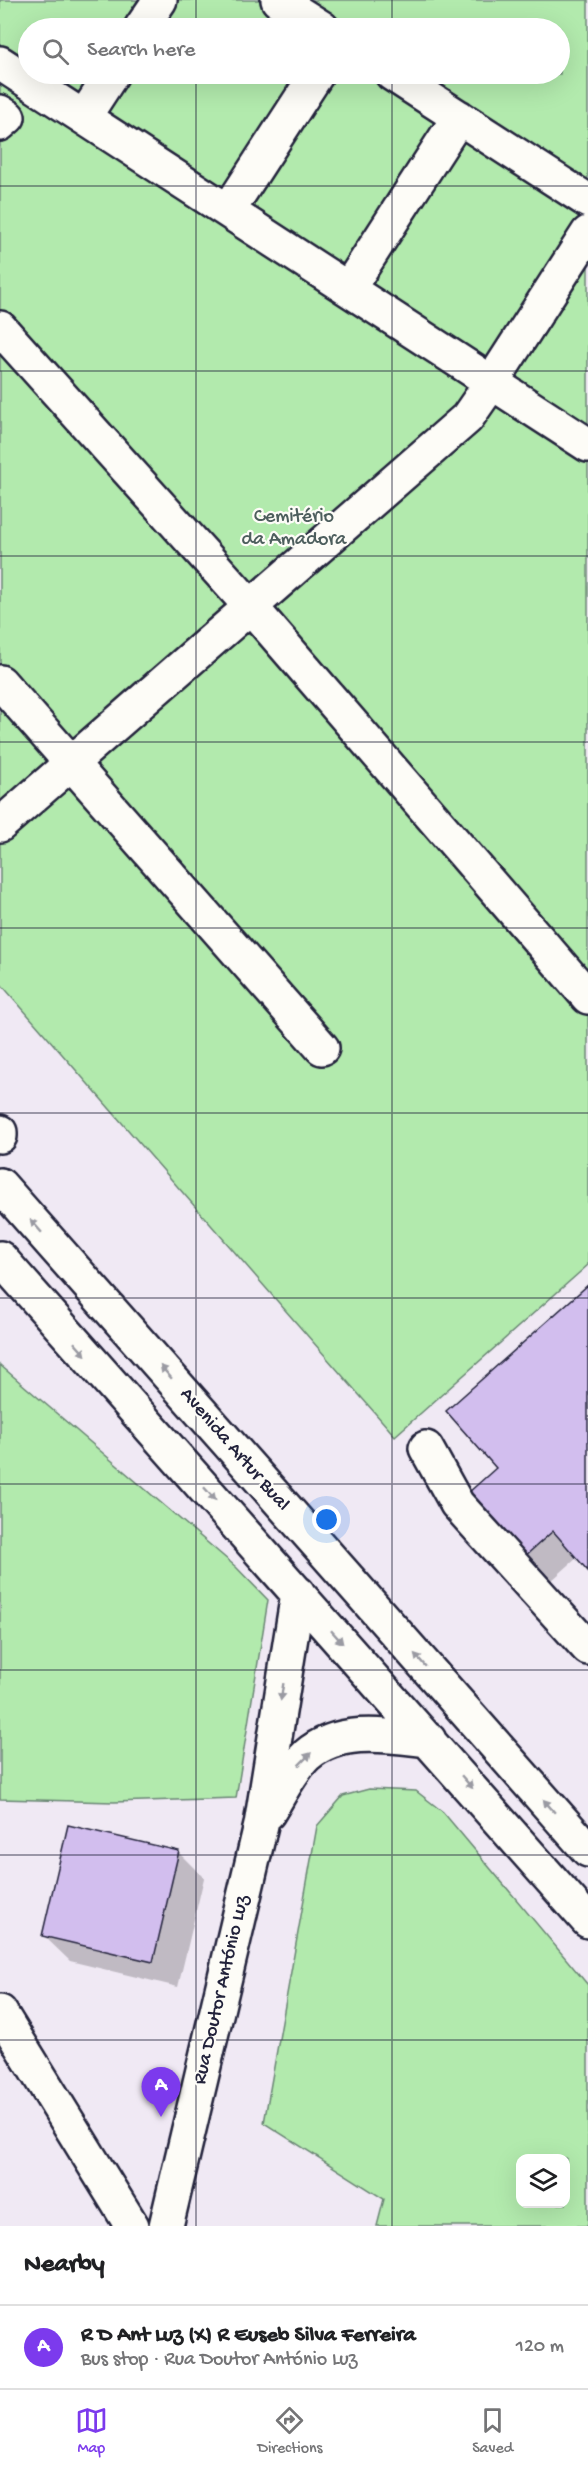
<!DOCTYPE html>
<meta charset="utf-8">
<style>
:root{--surface:#fff;--page:#f2f2f2;--text:#202124;--muted:#757577;--line:#e0e0e0;--accent:#7c3aed}
body{margin:0;font-family:"Gochi Hand",sans-serif;background:var(--page);color:var(--text)}
.controls{position:absolute;right:18px;bottom:18px;display:grid;overflow:hidden;border-radius:12px;box-shadow:0 6px 24px #0002}
.controls button{width:54px;height:54px;display:grid;place-items:center;padding:0;border:0;border-bottom:2px solid var(--line);background:var(--surface);color:var(--text);font:30px sans-serif}
.you{position:absolute;left:327px;top:1520px;width:21px;height:21px;margin:-15px;border:4px solid #fff;border-radius:50%;background:#1a73e8;box-shadow:0 0 0 9px #1a73e833}
.badge{display:grid;place-items:center;width:39px;height:39px;border-radius:50%;background:var(--accent);color:#fff;font-size:20px;font-weight:700}
.pin{position:absolute;translate:-50% -50px;filter:drop-shadow(0 2px 3px #0008)}
.pin::after{content:'';position:absolute;top:32px;width:21px;height:18px;background:inherit;clip-path:polygon(0 0,100% 0,50% 100%)}
.list{margin:0;padding:0;list-style:none}
h2{display:flex;justify-content:space-between;align-items:center;height:78px;margin:0;padding:0 24px;font-size:26px}
h2 small{font-size:20px;font-weight:400;color:var(--muted)}
.list li{display:grid;grid-template-columns:39px 1fr auto;gap:18px;align-items:center;box-sizing:border-box;height:84px;padding:0 24px;border-top:2px solid var(--line)}
.list b{display:block;font-size:22px;white-space:nowrap}
.list p{margin:0;font-size:20px;white-space:nowrap;color:var(--muted)}
.list em{font-size:20px;font-style:normal;color:var(--muted)}
.icon{flex:none;width:33px;height:33px;fill:none;stroke:currentColor;stroke-width:2;stroke-linecap:round;stroke-linejoin:round}
.map{position:relative;flex:none;width:588px;height:2226px;overflow:hidden}
.search{position:absolute;background:var(--surface);box-shadow:0 6px 24px #0002;left:18px;right:18px;top:18px;height:66px;display:flex;align-items:center;gap:15px;box-sizing:border-box;padding:0 21px;border-radius:33px;color:var(--muted);font-size:22px}
.sheet{height:162px;background:var(--surface)}
nav{display:flex;justify-content:space-around;align-items:center;box-sizing:border-box;height:84px;border-top:2px solid var(--line);background:var(--surface);font-size:16px;color:var(--muted)}
nav a{display:grid;justify-items:center;gap:3px}
nav .on{color:var(--accent)}
.map>svg:first-child{display:block}
.green{fill:#b2eaad;stroke:#6a8674;stroke-width:1.5;fill-rule:evenodd}
.shadow{fill:#0003}
.building{fill:#d2beee;stroke:#22223b;stroke-width:1.5}
.lines{fill:none;stroke-linecap:round;stroke-linejoin:round}
.minor-casing{stroke:#22223b;stroke-width:38}
.minor{stroke:#fdfcf7;stroke-width:33}
.oneway{fill:#9a9aa2}
.grid{fill:none;stroke:#22223b;stroke-width:1.5;stroke-opacity:0.55}
.labels{text-anchor:middle;dominant-baseline:central;stroke-width:4.5;stroke-linejoin:round;paint-order:stroke}
.park-label{font-size:20px;fill:#4d5e5d;stroke:#fdfcf7}
.street-label{font-size:20px;fill:#22223b;stroke:#fdfcf7}
</style>
<div class="map">
<svg width="588" height="2226" viewBox="0 0 588 2226">
<rect width="100%" height="100%" fill="#f0e9f4"/>
<filter id="ink" filterUnits="userSpaceOnUse"><feTurbulence type="fractalNoise" baseFrequency=".0167" numOctaves="2"/><feDisplacementMap in="SourceGraphic" scale="12" xChannelSelector="R" yChannelSelector="G"/><feConvolveMatrix kernelMatrix="1 2 1 2 8 2 1 2 1" color-interpolation-filters="sRGB"/></filter>
<g filter="url(#ink)">
<path class="green" d="M0 0H588V1265L395 1436 0 983ZM28 28H560V74H28Z
M0 1365 236 1567 268 1600 236 1798 114 1802 0 1799Z
M369 1789 416 1791 443 1812 588 1985V2226H377L384 2199 264 2123 317 1826 343 1796ZM566 2158V2204H520V2158Z"/>
<path class="shadow" d="M588 1287V1569L578 1557 551 1581 525 1556 498 1468Z
M178 1852 204 1878 178 1987 70 1961 44 1936Z"/>
<path class="building" d="M588 1285V1571L553 1531 524 1557 468 1493 496 1468 446 1411Z
M68 1825 179 1851 153 1962 42 1936Z"/>
<g class="lines">
<defs>
<path id="minor" d="M278 0 322 28
M141 28 160 0
M0 63 588 445
M392 74 588 201
M0 112 8 117 0 124
M84 117 112 74
M228 211 317 74
M348 289 459 117
M0 328 251 607 588 997
M0 682 322 1048
M0 825 467 418 492 382 588 233
M0 1132V1136
M0 1185 588 1850
M0 1258 588 1921
M426 1448 457 1504 588 1648
M268 1813C280 1794 291 1770 307 1755 340 1726 391 1736 429 1740
M0 2012 132 2226
M166 2226 261 1825 298 1593"/>
</defs>
<use href="#minor" class="minor-casing"/>
<use href="#minor" class="minor"/>
</g>
<defs><path id="oneway-solid" d="M-6-.8H1V-3.2L6.5 0L1 3.2V.8H-6Z" transform="scale(1.5)"/></defs>
<g class="oneway">
<use href="#oneway-solid" transform="translate(36 1226) rotate(-131)"/>
<use href="#oneway-solid" transform="translate(80 1349) rotate(48)"/>
<use href="#oneway-solid" transform="translate(166 1372) rotate(-131)"/>
<use href="#oneway-solid" transform="translate(210 1494) rotate(48)"/>
<use href="#oneway-solid" transform="translate(337 1637) rotate(48)"/>
<use href="#oneway-solid" transform="translate(420 1660) rotate(-131)"/>
<use href="#oneway-solid" transform="translate(282 1692) rotate(99)"/>
<use href="#oneway-solid" transform="translate(305 1759) rotate(-45)"/>
<use href="#oneway-solid" transform="translate(467 1782) rotate(49)"/>
<use href="#oneway-solid" transform="translate(549 1806) rotate(-131)"/>
</g>
</g>
<path class="grid" d="M196 0V28M392 0V28M196 74V2226M392 74V2226M0 186H588M0 371H588M0 556H588M0 742H588M0 928H588M0 1113H588M0 1298H588M0 1484H588M0 1670H588M0 1855H588M0 2040H588"/>
<g class="labels">
<g class="park-label">
<text x="294" y="517">Cemitério<tspan x="294" dy="23">da Amadora</tspan></text>
</g>
<g class="street-label">
<text transform="translate(234 1450) rotate(49)">Avenida Artur Bual</text>
<text transform="translate(222 1990) rotate(-77)">Rua Doutor António Luz</text>
</g>
</g>
</svg>
<div class="controls">
<button><svg class="icon" aria-label="layers" viewBox="0 0 24 24"><path d="M12 4l9 5-9 5-9-5zM3 14l9 5 9-5"/></svg></button>
</div>
<div class="you"></div>
<div class="pin badge" style="left:161px;top:2117px">A</div>
<div class="search"><svg class="icon" aria-label="search" viewBox="0 0 24 24"><circle cx="10" cy="10" r="6"/><path d="M15 15l6 6"/></svg>Search here</div>
</div>
<section class="sheet">
<h2>Nearby<small></small></h2>
<ul class="list">
<li><span class="badge">A</span><div><b>R D Ant Luz (X) R Euseb Silva Ferreira</b><p>Bus stop · Rua Doutor António Luz</p></div><em>120 m</em></li>
</ul>
</section>
<nav>
<a class="on"><svg class="icon" aria-label="map" viewBox="0 0 24 24"><path d="M3 6l6-2 6 2 6-2v14l-6 2-6-2-6 2zM9 4v14M15 6v14"/></svg>Map</a>
<a><svg class="icon" aria-label="directions" viewBox="0 0 24 24"><path d="M12 3l9 9-9 9-9-9zM9 14v-3h6M13 9l2 2-2 2"/></svg>Directions</a>
<a><svg class="icon" aria-label="saved" viewBox="0 0 24 24"><path d="M7 4h10v16l-5-4-5 4z"/></svg>Saved</a>
</nav>
